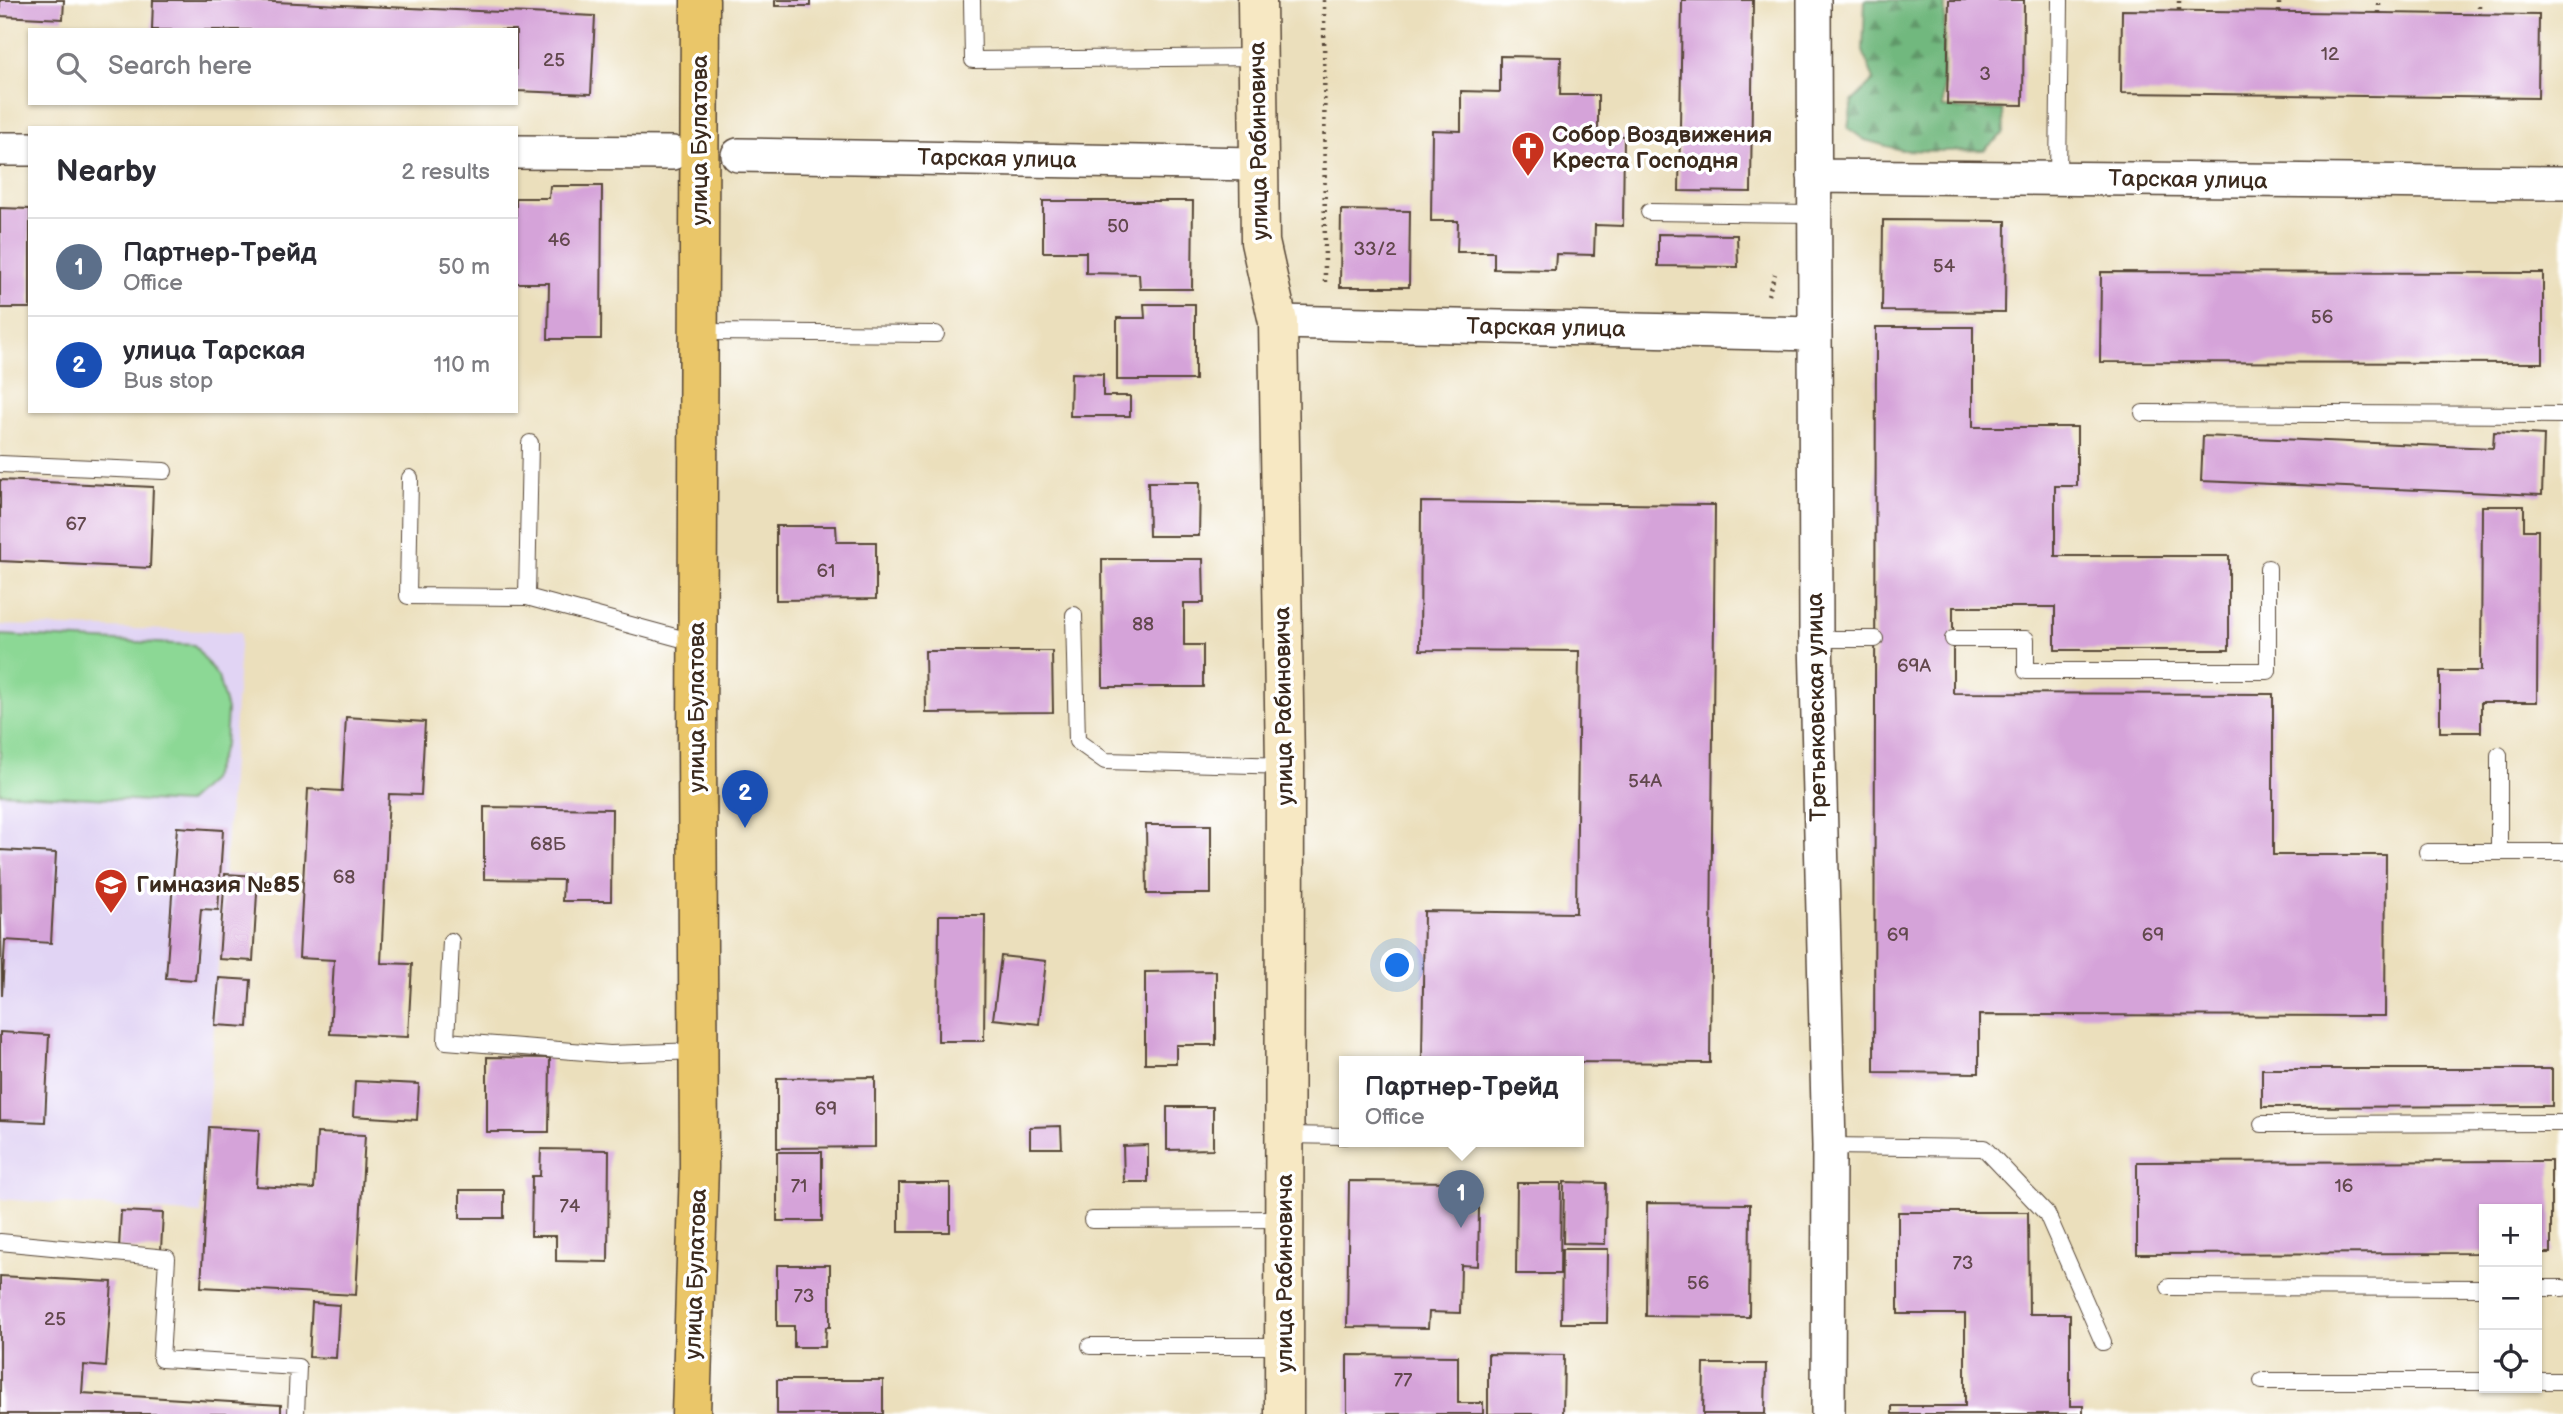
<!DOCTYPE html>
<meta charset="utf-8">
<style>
:root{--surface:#fff;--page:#f2f2f3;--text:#2b2b33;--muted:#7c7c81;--line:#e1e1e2;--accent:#1a73e8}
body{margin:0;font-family:"Balsamiq Sans",sans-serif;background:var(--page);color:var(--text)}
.controls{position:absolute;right:21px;bottom:21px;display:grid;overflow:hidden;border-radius:0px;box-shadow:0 2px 5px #0004}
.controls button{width:63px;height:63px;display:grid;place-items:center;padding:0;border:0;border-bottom:2px solid var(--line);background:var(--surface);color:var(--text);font:35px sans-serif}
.you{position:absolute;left:1398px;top:966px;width:24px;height:24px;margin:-18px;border:5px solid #fff;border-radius:50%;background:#1a73e8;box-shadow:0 0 0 10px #1a73e833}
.badge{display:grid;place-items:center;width:46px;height:46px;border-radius:50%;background:var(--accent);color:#fff;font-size:23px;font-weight:700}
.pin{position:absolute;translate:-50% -58px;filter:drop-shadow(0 2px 4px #0008)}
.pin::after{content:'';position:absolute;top:37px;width:24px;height:21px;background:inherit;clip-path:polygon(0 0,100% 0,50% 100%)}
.popup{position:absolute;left:1339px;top:1056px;width:245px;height:91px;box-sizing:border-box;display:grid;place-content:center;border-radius:0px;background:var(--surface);filter:drop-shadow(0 2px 5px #0005);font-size:23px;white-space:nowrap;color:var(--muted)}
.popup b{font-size:26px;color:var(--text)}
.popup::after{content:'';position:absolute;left:50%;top:100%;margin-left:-14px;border:14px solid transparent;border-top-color:var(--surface)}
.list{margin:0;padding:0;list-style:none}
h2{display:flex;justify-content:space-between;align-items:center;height:91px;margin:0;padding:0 28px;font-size:30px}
h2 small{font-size:23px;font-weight:400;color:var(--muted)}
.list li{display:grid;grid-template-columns:46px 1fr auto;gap:21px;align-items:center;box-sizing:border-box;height:98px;padding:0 28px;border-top:2px solid var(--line)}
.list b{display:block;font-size:26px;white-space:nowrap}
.list p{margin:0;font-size:23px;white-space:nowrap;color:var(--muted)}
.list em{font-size:23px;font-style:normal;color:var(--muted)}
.icon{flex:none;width:38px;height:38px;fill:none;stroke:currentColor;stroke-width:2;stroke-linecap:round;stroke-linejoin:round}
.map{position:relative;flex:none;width:2563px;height:1414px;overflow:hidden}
.search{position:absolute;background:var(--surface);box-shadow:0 2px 5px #0004;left:28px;top:28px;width:490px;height:77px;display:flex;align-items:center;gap:18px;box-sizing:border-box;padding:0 24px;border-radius:0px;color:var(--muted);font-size:26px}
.panel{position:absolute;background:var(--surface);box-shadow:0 2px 5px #0004;left:28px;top:126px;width:490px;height:287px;border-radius:0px}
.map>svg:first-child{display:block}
.built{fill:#e1d4f4}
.forest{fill:url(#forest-firs);stroke:#56714e;stroke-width:2}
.garden{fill:#8cd895;stroke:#64815a;stroke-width:2}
.building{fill:#d5a3d9}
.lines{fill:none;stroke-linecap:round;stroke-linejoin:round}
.lane-casing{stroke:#554536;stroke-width:18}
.street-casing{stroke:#554536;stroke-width:36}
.secondary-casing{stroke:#554536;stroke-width:41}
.primary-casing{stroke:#554536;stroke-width:41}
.path{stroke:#554536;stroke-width:4.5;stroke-dasharray:2 5;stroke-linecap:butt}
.lane{stroke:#fff;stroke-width:16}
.street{stroke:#fff;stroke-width:33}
.secondary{stroke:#f7e8c3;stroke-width:38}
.primary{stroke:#eac669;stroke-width:38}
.labels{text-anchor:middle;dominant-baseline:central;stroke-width:7;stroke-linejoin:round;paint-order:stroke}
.number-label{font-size:19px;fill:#62484d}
.poi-label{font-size:23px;font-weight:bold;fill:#3b2a1e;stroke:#fff;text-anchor:start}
.street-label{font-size:23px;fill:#3b2a1e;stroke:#fff}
</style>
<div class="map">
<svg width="2563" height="1414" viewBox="0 0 2563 1414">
<defs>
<pattern id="forest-firs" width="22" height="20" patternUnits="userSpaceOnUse" patternTransform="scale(1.75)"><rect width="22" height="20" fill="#71b87e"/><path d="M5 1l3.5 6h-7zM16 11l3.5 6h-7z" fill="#5e9667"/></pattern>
</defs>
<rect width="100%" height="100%" fill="#fff"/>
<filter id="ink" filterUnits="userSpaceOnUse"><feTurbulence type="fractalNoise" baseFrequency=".0143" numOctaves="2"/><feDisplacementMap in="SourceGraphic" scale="14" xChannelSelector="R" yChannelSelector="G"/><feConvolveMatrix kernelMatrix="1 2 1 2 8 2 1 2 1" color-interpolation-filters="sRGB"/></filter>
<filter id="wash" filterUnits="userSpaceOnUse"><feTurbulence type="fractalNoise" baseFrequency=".00686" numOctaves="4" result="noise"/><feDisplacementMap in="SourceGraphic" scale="28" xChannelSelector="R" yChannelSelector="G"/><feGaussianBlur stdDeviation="1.57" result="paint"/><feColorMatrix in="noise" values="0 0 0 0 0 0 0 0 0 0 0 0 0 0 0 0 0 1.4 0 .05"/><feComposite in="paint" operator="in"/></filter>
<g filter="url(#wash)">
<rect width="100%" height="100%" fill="#ebdfbc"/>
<path class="built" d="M0 625 241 632 201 1214 0 1199Z"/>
<path class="forest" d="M1865 0H1945L1943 108 2003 110 2004 133 1984 150 1936 151 1901 150 1865 140 1848 128 1852 102 1874 80 1863 51Z"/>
<path class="garden" d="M0 635 194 645 218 677 227 710 225 744 211 780 186 803 0 793Z"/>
<g id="blocks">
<path class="building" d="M0 0H64L63 19 0 16Z
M153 0H229L595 16 591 94 516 91V30H152Z
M775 0H810V6H775Z
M1682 0H1753L1751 192 1679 191Z
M1949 0H2024L2023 105 1947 104Z
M2122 10 2539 15 2538 98 2121 93Z
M1500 56 1561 57 1560 95H1598V135L1624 136 1623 226 1595 225 1594 255 1556 254 1555 270 1494 269V252H1457L1458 221H1431L1432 130 1461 131V91L1500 92Z
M550 186H602L601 339H548L549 283H516V198H549Z
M1043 201H1193L1192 289H1140L1139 274 1086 273V252H1043Z
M0 208 30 209V308H0Z
M1341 210 1410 211 1409 287H1340Z
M1883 220 2006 221 2005 312 1882 311Z
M1658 234 1737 235 1738 267 1658 266Z
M2101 272 2543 273V363L2100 362Z
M1144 304H1195V380H1117V318H1145Z
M1876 327H1973V427H2077V486H2055V556H2229V650H2055V607H1953V693L2273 694V855H2386L2385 1016 1979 1015V1073L1874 1072Z
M1071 373 1103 374V396H1130V416H1070Z
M2494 432 2544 435 2542 495 2201 481 2203 436 2493 448Z
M0 480 153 487 150 568 0 561Z
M1148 482H1200L1199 536H1149Z
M1421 502 1715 505 1710 1063 1422 1061 1424 911 1576 913 1579 651 1420 650Z
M2482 506H2524V530H2538L2537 702H2481V732H2440V671H2481Z
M776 526H836L837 542H876V599L776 600Z
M1102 559H1203L1204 603H1184V645H1203V687H1103Z
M925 651H1052L1053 712 926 713Z
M346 717 425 722 421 795 389 794 381 963 412 964 408 1037 330 1034 334 960 299 958 308 789 342 791Z
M484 807 612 809 611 901H562L563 880 484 879Z
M1146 825H1211V894H1147Z
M177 827 223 830 218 910 201 909 195 980 166 978Z
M0 850 56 853 51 943 5 940 2 996Z
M225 874 258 876 253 961 219 959Z
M939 915H985L984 1041H938Z
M1001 956 1046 961 1039 1024 993 1019Z
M1216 971V1045H1176V1063H1145V972Z
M219 978 251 980 248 1027 215 1025Z
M0 1032 49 1035 45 1122 0 1120Z
M487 1057 550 1058 549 1132H487Z
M2262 1069H2552V1106L2262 1107Z
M875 1077V1147L777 1148V1078Z
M355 1081 419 1084 417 1120 353 1116Z
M1167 1107H1213V1149L1167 1150Z
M1061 1126 1062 1148H1030V1127Z
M209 1127 259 1130 256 1186 314 1189 317 1133 365 1135 356 1295 201 1287Z
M1148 1145V1182H1124L1123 1146Z
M541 1149 609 1150 608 1262 556 1261V1236H531L532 1176H540Z
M777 1152H822V1221H777Z
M2551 1161V1253H2537V1209H2484V1253L2137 1254V1162Z
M1349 1181 1462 1182V1208H1479L1478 1266 1461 1265 1460 1313 1429 1312 1428 1328 1347 1327Z
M1564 1182 1606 1183 1605 1244 1563 1243Z
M899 1183H950V1232H899Z
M1517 1183H1561L1560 1274H1516Z
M460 1190H504V1218H460Z
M1647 1203 1750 1204 1749 1317 1646 1316Z
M121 1211 163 1213 161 1250 119 1248Z
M1898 1212H2028L2029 1314H2070V1406H2083V1414H1892V1406H1965V1314H1898Z
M1562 1249H1608L1607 1323H1561Z
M777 1265H830V1327H826L825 1347H794V1326H777Z
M0 1276 112 1282 106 1367 84 1365 82 1393 281 1405V1414H0Z
M312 1303 339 1305 336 1358 309 1357Z
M1488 1354 1564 1355 1563 1414H1488Z
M1347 1355 1458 1356V1403H1483V1414H1347Z
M1704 1364H1766L1765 1414H1703Z
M777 1380H883V1414H777Z"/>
</g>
</g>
<g filter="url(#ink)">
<use href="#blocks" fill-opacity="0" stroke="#554536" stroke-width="2"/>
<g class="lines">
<defs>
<path id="lane" d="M972 0 973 60 1257 57
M2058 179 2060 0
M1649 212 1813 214
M699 332 936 334
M2143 413 2563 415
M0 464 164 471
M410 478 408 596 527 597 697 643
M527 597 530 443
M1074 615 1077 741 1105 761 1285 766
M1816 639H1875
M1953 639H2026V671H2268V568
M2427 852H2563
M2499 852V755
M451 941 446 1041 610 1054 699 1051
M2262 1124 2563 1123
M1286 1135 1344 1136
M1829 1146 1984 1148 2047 1214 2103 1342
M1092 1220 1285 1219
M0 1242 167 1258 161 1359 298 1367 296 1414
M2169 1287 2484 1288
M2537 1288H2563
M1090 1346H1284
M2262 1381H2484
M2537 1381H2563"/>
<path id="street" d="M1814 0 1816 639 1829 1146 1828 1414
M0 149H30
M516 152 672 153
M738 155 1257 164
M1814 176 2563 183
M1278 322 1814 334"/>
<path id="secondary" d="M1257 0 1260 242 1278 322 1285 766 1284 1414"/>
<path id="primary" d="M691 1414 699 1167 697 744 700 0"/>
</defs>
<use href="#lane" class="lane-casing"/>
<use href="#street" class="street-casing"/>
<use href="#secondary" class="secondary-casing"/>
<use href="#primary" class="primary-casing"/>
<path class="path" d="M1324 0 1325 286
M2179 10V0
M2279 12V0
M2379 13V0
M2479 14V0
M1768 295 1775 274"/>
<use href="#lane" class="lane"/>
<use href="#street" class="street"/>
<use href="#secondary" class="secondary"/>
<use href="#primary" class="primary"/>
</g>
</g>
<defs>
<symbol id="church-pin" viewBox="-11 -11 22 30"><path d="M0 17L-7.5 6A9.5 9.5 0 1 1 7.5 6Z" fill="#c8321e" stroke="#fff"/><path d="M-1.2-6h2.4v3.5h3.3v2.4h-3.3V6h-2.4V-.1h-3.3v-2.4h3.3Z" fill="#fff"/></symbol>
<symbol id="school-pin" viewBox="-11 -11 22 30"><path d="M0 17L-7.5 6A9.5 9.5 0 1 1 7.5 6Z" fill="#c8321e" stroke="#fff"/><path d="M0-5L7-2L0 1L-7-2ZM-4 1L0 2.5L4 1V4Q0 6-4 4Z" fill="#fff"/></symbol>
</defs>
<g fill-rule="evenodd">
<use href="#church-pin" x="1509" y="129" width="38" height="52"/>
<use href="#school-pin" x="92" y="866" width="38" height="52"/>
</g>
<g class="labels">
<g class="number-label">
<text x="2330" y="54">12</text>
<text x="554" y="60">25</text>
<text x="1985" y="74">3</text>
<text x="1118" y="226">50</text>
<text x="559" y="240">46</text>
<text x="1375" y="249">33/2</text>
<text x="1944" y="266">54</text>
<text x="2322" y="317">56</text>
<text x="76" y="524">67</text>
<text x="826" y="571">61</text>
<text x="1143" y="624">88</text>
<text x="1914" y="666">69А</text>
<text x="1645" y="781">54А</text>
<text x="548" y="844">68Б</text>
<text x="344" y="877">68</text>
<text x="1898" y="935">69</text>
<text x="2153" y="935">69</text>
<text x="826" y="1109">69</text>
<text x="799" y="1186">71</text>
<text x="2344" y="1186">16</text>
<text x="570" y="1206">74</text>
<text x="1963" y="1263">73</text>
<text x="1698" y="1283">56</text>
<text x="804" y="1296">73</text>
<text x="55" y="1319">25</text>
<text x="1403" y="1380">77</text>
</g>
<g class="poi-label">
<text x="1552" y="135">Собор Воздвижения<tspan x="1552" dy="26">Креста Господня</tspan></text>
<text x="136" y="885">Гимназия №85</text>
</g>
<g class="street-label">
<text transform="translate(700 140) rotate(-90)">улица Булатова</text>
<text transform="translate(1259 141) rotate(-91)">улица Рабиновича</text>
<text transform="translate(997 159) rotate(1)">Тарская улица</text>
<text transform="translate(2188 180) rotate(1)">Тарская улица</text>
<text transform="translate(1546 328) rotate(1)">Тарская улица</text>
<text transform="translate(1284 706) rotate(-91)">улица Рабиновича</text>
<text transform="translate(697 707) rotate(-90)">улица Булатова</text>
<text transform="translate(1817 707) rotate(-91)">Третьяковская улица</text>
<text transform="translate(1285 1273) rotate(-90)">улица Рабиновича</text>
<text transform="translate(696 1274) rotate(-88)">улица Булатова</text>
</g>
</g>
</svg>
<div class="controls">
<button>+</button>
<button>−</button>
<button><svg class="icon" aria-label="locate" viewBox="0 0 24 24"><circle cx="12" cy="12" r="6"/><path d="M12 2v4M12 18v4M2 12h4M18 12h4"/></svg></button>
</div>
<div class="you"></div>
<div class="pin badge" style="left:1461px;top:1228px;background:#5c6f8a">1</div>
<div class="popup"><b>Партнер-Трейд</b>Office</div>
<div class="pin badge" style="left:745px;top:828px;background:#1a4fb4">2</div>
<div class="search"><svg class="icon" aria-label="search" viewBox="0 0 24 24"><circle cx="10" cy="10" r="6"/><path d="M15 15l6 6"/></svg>Search here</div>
<section class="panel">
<h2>Nearby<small>2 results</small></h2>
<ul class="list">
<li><span class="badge" style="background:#5c6f8a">1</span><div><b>Партнер-Трейд</b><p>Office</p></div><em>50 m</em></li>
<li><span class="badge" style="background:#1a4fb4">2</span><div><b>улица Тарская</b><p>Bus stop</p></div><em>110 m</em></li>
</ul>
</section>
</div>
